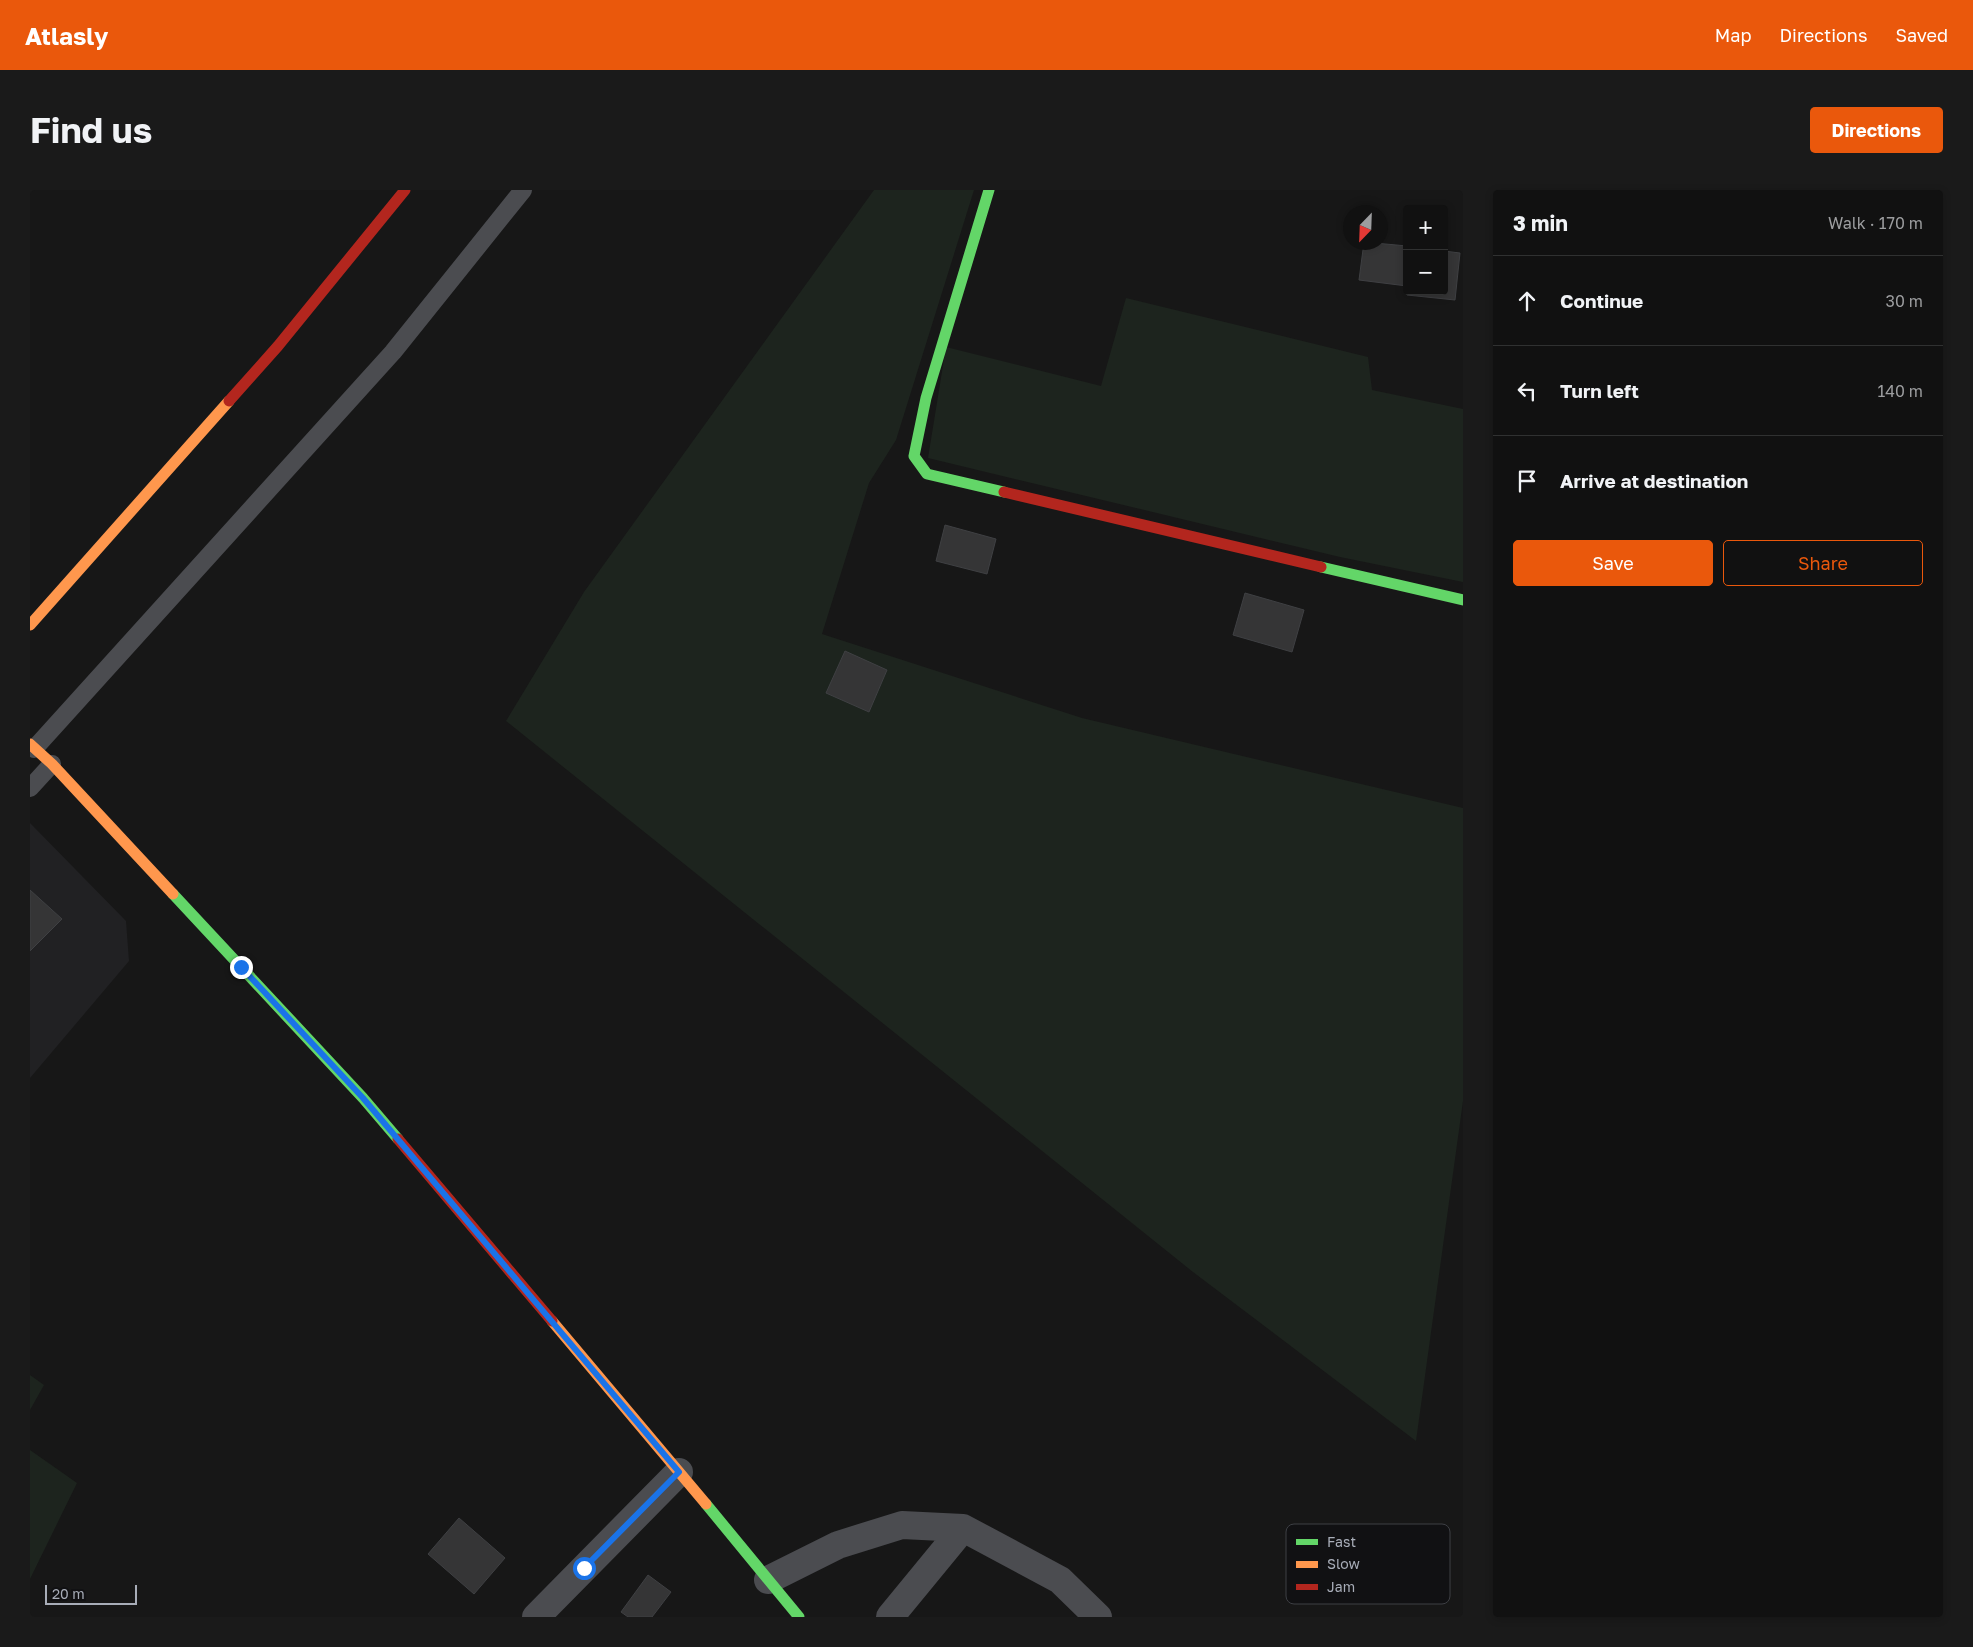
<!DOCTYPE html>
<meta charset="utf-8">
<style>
:root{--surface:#111;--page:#1a1a1a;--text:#f1f3f6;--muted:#9c9d9f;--line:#303131;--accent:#ea580c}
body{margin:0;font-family:"Golos Text",sans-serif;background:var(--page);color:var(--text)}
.controls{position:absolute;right:15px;top:15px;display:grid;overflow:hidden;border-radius:5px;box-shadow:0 2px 8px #0003}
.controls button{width:45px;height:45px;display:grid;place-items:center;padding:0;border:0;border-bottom:1px solid var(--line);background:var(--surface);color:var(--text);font:25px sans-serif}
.compass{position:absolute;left:1313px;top:15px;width:45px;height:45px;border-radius:50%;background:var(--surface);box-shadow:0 2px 8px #0003;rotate:203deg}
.scale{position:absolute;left:15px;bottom:12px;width:92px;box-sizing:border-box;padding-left:5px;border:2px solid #a8adb8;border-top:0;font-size:14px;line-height:18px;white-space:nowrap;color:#a8adb8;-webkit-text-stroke:4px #111113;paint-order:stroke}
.stop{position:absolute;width:15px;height:15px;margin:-11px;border:4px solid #1a73e8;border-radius:50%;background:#fff}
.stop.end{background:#1a73e8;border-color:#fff;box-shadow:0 1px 5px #0008}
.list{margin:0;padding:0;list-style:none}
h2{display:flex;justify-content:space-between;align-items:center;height:65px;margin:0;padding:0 20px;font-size:21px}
h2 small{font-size:16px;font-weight:400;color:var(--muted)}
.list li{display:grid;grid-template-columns:32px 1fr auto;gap:15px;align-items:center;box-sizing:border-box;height:90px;padding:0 20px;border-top:1px solid var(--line)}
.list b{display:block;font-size:19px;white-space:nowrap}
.list em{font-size:16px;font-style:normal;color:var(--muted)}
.actions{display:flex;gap:10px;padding:15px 20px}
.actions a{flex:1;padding:11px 0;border:1px solid var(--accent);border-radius:5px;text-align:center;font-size:18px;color:var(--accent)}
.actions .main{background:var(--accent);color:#fff}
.icon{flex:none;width:28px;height:28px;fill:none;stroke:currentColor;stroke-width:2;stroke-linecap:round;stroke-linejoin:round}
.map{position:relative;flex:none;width:1433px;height:1427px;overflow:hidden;border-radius:5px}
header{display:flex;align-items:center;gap:30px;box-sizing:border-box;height:70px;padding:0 25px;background:var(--accent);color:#fff}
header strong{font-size:24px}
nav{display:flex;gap:28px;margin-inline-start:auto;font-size:18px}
.intro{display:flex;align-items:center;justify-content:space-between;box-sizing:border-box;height:120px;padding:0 30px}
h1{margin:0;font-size:35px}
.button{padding:12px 22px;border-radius:5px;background:var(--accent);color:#fff;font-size:18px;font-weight:700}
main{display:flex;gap:30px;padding:0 30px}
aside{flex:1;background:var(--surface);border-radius:5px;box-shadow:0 2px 8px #0003}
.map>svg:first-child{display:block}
.built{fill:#212123}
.green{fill:#1d241e}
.building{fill:#353536;stroke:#3f4043}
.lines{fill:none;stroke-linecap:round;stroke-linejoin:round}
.lane{stroke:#4b4c50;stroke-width:18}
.street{stroke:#4b4c50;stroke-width:28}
.fast{stroke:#63d668;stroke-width:11}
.slow{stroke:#ff974d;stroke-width:11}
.jam{stroke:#b3261e;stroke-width:11}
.route{stroke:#1a73e8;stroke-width:6}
.key{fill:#111113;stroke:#3e4045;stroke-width:1}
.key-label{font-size:14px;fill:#a8adb8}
</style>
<header>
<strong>Atlasly</strong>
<nav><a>Map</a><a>Directions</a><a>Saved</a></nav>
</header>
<div class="intro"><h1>Find us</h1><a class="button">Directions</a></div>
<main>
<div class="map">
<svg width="1433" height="1427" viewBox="0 0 1433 1427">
<rect width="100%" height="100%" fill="#171717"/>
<path class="built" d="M0 633 96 731 99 771 0 888Z"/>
<path class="green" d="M844 0H944L866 250 839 293 792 444 1052 528 1433 618V911L1386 1251 1163 1082 476 531 554 402Z
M1096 108 1338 167 1342 200 1433 219V392L1310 367 898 268 916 157 1071 196Z
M0 1185 14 1195 0 1220Z
M0 1260 47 1293 0 1389Z"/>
<path class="building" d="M1334 52 1377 56V96L1329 90Z
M1414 61 1430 63 1425 110 1377 105V101H1414Z
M915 335 966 349 957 384 906 371Z
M1215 403 1274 420 1262 462 1203 445Z
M815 461 857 480 839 522 796 503Z
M0 700 32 729 0 761Z
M429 1328 475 1368 444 1404 398 1364Z
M618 1385 641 1402 622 1427H598L591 1422Z"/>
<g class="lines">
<path class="lane" d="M4 559 363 162 493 0
M0 598 22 574"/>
<path class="street" d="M738 1390 808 1355 872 1335 933 1338 1030 1390 1068 1427
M506 1427 649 1282
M860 1427 933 1338"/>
<path class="fast" d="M959 0 896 208 884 266 897 284 974 302
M1291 377 1433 410
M143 704 333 908 368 949
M676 1314 769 1427"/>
<path class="slow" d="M0 435 199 211
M0 554 22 574 143 704
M522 1131 676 1314"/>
<path class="jam" d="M199 211 248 156 375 0
M974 302 1291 377
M368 949 522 1131"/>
</g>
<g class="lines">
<path class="route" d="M211 777 333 908 649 1282 554 1378"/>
</g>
<rect x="1256" y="1334" width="164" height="80" rx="8" class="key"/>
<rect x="1266" y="1349" width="22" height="6" fill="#63d668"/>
<rect x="1266" y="1371" width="22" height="7" fill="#ff974d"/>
<rect x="1266" y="1394" width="22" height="6" fill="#b3261e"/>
<g class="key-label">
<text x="1297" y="1357">Fast</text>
<text x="1297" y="1379">Slow</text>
<text x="1297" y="1402">Jam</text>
</g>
</svg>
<div class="controls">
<button>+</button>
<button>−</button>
</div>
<svg class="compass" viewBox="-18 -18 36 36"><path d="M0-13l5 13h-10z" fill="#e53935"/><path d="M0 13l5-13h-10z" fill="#9c9d9f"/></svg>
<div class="scale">20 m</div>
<div class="stop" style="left:554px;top:1378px"></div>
<div class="stop end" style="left:211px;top:777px"></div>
</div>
<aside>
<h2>3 min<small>Walk · 170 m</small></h2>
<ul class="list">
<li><svg class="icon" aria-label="ahead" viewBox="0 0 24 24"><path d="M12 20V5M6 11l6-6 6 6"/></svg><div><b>Continue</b></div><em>30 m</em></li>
<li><svg class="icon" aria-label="left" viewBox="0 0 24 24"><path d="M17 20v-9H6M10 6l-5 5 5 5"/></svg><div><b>Turn left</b></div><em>140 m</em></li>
<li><svg class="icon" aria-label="arrive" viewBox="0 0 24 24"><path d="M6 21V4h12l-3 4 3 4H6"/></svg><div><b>Arrive at destination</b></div></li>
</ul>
<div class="actions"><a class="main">Save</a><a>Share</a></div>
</aside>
</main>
